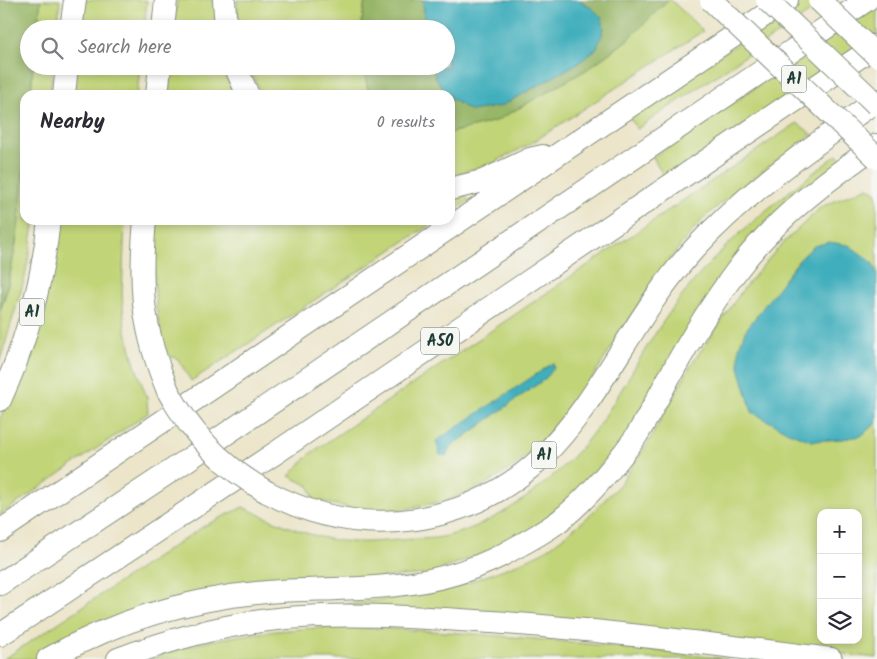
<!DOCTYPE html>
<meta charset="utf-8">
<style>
:root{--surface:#fff;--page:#f7f7f7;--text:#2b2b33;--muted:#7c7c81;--line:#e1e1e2}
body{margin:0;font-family:Kalam,sans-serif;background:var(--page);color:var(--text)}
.controls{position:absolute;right:15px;bottom:15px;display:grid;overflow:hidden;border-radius:10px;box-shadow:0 2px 8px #0003}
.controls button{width:45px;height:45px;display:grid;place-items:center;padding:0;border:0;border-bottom:1px solid var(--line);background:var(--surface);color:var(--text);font:25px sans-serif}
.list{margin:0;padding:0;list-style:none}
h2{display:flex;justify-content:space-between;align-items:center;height:65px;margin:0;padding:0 20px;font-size:21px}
h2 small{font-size:16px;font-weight:400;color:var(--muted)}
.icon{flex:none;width:28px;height:28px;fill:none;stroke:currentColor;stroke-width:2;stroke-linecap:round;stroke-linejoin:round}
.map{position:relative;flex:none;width:877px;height:659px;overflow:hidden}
.search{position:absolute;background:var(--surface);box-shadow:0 2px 8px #0003;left:20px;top:20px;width:435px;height:55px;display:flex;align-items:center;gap:12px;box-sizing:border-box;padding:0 18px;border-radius:28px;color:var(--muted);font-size:19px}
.panel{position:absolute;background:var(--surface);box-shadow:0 2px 8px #0003;left:20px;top:90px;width:435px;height:135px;border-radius:15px}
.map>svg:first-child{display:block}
.green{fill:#c1d477;stroke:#708856;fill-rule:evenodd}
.forest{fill:#98b668;stroke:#5c7a4e}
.water{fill:#3faebc;stroke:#2f7678}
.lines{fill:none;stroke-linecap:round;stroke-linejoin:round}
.highway-casing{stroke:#86917f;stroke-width:24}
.highway{stroke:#fff;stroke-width:22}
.highway-bridge-casing{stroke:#86917f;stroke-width:24;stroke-linecap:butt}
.highway-bridge{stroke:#fff;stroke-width:22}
.labels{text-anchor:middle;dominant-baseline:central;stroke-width:4.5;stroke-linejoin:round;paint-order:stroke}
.shield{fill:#f6f6f2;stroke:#60746d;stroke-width:1}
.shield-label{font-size:16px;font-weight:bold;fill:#1f3d34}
</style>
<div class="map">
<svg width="877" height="659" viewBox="0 0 877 659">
<rect width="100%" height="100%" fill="#f6f6f2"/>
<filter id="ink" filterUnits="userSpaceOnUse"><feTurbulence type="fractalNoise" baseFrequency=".02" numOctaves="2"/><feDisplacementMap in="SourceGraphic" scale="10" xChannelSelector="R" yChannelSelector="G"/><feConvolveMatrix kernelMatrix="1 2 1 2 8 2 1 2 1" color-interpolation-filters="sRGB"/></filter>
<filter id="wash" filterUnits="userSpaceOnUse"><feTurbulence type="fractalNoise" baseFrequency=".0096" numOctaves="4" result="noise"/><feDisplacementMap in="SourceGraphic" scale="20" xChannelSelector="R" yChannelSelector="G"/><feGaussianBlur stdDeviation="1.12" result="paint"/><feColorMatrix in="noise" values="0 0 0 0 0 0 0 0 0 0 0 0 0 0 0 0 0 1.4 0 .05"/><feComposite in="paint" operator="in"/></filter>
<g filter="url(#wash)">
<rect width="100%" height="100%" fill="#ece5ca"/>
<path class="green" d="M41 0H60L57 29H37Z
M80 0H147L144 29H77Z
M177 0H217L219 29H174Z
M237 0H365L361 29H239Z
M668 0H671L703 31 530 144 493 163 450 176V133L496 121 586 70 630 38Z
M802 0H828L637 129 629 117Z
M877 5V35L665 179 653 157Z
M33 66H53L50 95H31Z
M72 66H140L137 95H69Z
M170 66H228L240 95H168Z
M247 66H363L369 95H263Z
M797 123 812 134C777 161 740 187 707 215 695 227 683 242 673 255 598 352 561 478 426 505 407 509 381 513 362 510 346 508 330 503 314 500L309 486 289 476 311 453ZM553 363 546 378 448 449Z
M837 155 842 159 786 205 633 428 565 507 517 540 429 574 299 583 62 644 35 659H4L204 526 243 507C269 519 300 533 329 539 352 544 375 542 398 540 411 539 424 539 436 538 492 530 551 483 586 442 616 405 636 361 663 322 672 308 683 295 693 282 734 233 786 193 837 155Z
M25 160V220H35L25 277 0 361V311L7 291 17 239Z
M868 187 877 193V274L872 262 814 246 800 259 784 279 739 367 752 412 812 441 842 439 861 436 877 422V658L771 645 343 605 424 594 456 587 520 563 543 552 562 538 588 517 620 484 647 445 691 365 744 288 778 248 821 207ZM821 513H858V640H821Z
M465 195 469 201 450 212V198Z
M55 220H125L122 295 125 328 135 365 147 398 148 413 0 515V418L10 397Z
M157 220H437L191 381 178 359 172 357 164 349 156 307 154 271Z
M347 627C475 631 601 645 728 659H150C167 654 184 647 201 643 249 632 298 628 347 627Z"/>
<path class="forest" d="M0 0H41L37 29H29V66H33L31 95H25C25 168 22 241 0 311Z
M365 0H423L425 29H361Z
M579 0H668L630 38 586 70 496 121 450 133V98L471 111 501 106 580 62 597 48 592 8Z
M363 66H432L436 78 448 95H369Z"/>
<path class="water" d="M423 0H579L592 8 602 18 604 29 597 48 580 62 501 106 471 111 450 98V95H448L436 78 432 66H446V29H425Z
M829 242 849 245 872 262 877 274V422L861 436 842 439 812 441 788 432 752 412 739 367V347L745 331 800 259 814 246Z
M553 363 554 368 546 378 449 448 447 456 440 455 436 441Z"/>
</g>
<g filter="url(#ink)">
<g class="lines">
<defs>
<path id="highway" d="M224 0 226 29
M71 29 75 0
M163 29 166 0
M235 66 248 95
M64 95 67 66
M157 95 160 66
M450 189 483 181 530 159 543 156
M145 220C139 286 142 330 168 391
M0 400C27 342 42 284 49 220
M267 492C314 517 365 527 417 519 577 493 601 349 695 248 748 190 814 146 877 100
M0 531 787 0
M0 584 171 471 867 0
M0 635 277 452 877 45
M48 659C120 618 198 596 280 591 362 587 440 592 513 549 528 541 544 532 558 522 587 499 613 468 635 438 648 418 659 395 671 374 691 338 713 302 738 269 776 218 826 181 877 145
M118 659C173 638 229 623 287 618 355 612 424 618 492 622 605 630 718 645 831 659"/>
</defs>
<use href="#highway" class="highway-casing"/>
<use href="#highway" class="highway"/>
<defs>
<path id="highway-bridge" d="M711 0 877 158
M767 0 877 105
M819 0 877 56
M168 391C192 435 224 468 267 492"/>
</defs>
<use href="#highway-bridge" class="highway-bridge-casing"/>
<use href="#highway-bridge" class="highway-bridge"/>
</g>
</g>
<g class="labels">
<g class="shield">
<rect x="781.5" y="65.5" width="25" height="27" rx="4"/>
<rect x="19.5" y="298.5" width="25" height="27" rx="4"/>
<rect x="421" y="327.5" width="38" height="27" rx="4"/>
<rect x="531.5" y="441.5" width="25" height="27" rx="4"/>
</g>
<g class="shield-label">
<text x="794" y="79">A1</text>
<text x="32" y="312">A1</text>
<text x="440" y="341">A50</text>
<text x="544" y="455">A1</text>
</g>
</g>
</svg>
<div class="controls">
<button>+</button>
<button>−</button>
<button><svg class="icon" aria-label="layers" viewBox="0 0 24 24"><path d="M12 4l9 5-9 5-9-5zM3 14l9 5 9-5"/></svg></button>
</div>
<div class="search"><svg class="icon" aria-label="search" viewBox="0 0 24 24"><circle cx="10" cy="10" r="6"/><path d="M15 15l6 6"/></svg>Search here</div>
<section class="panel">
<h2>Nearby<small>0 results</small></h2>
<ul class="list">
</ul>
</section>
</div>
